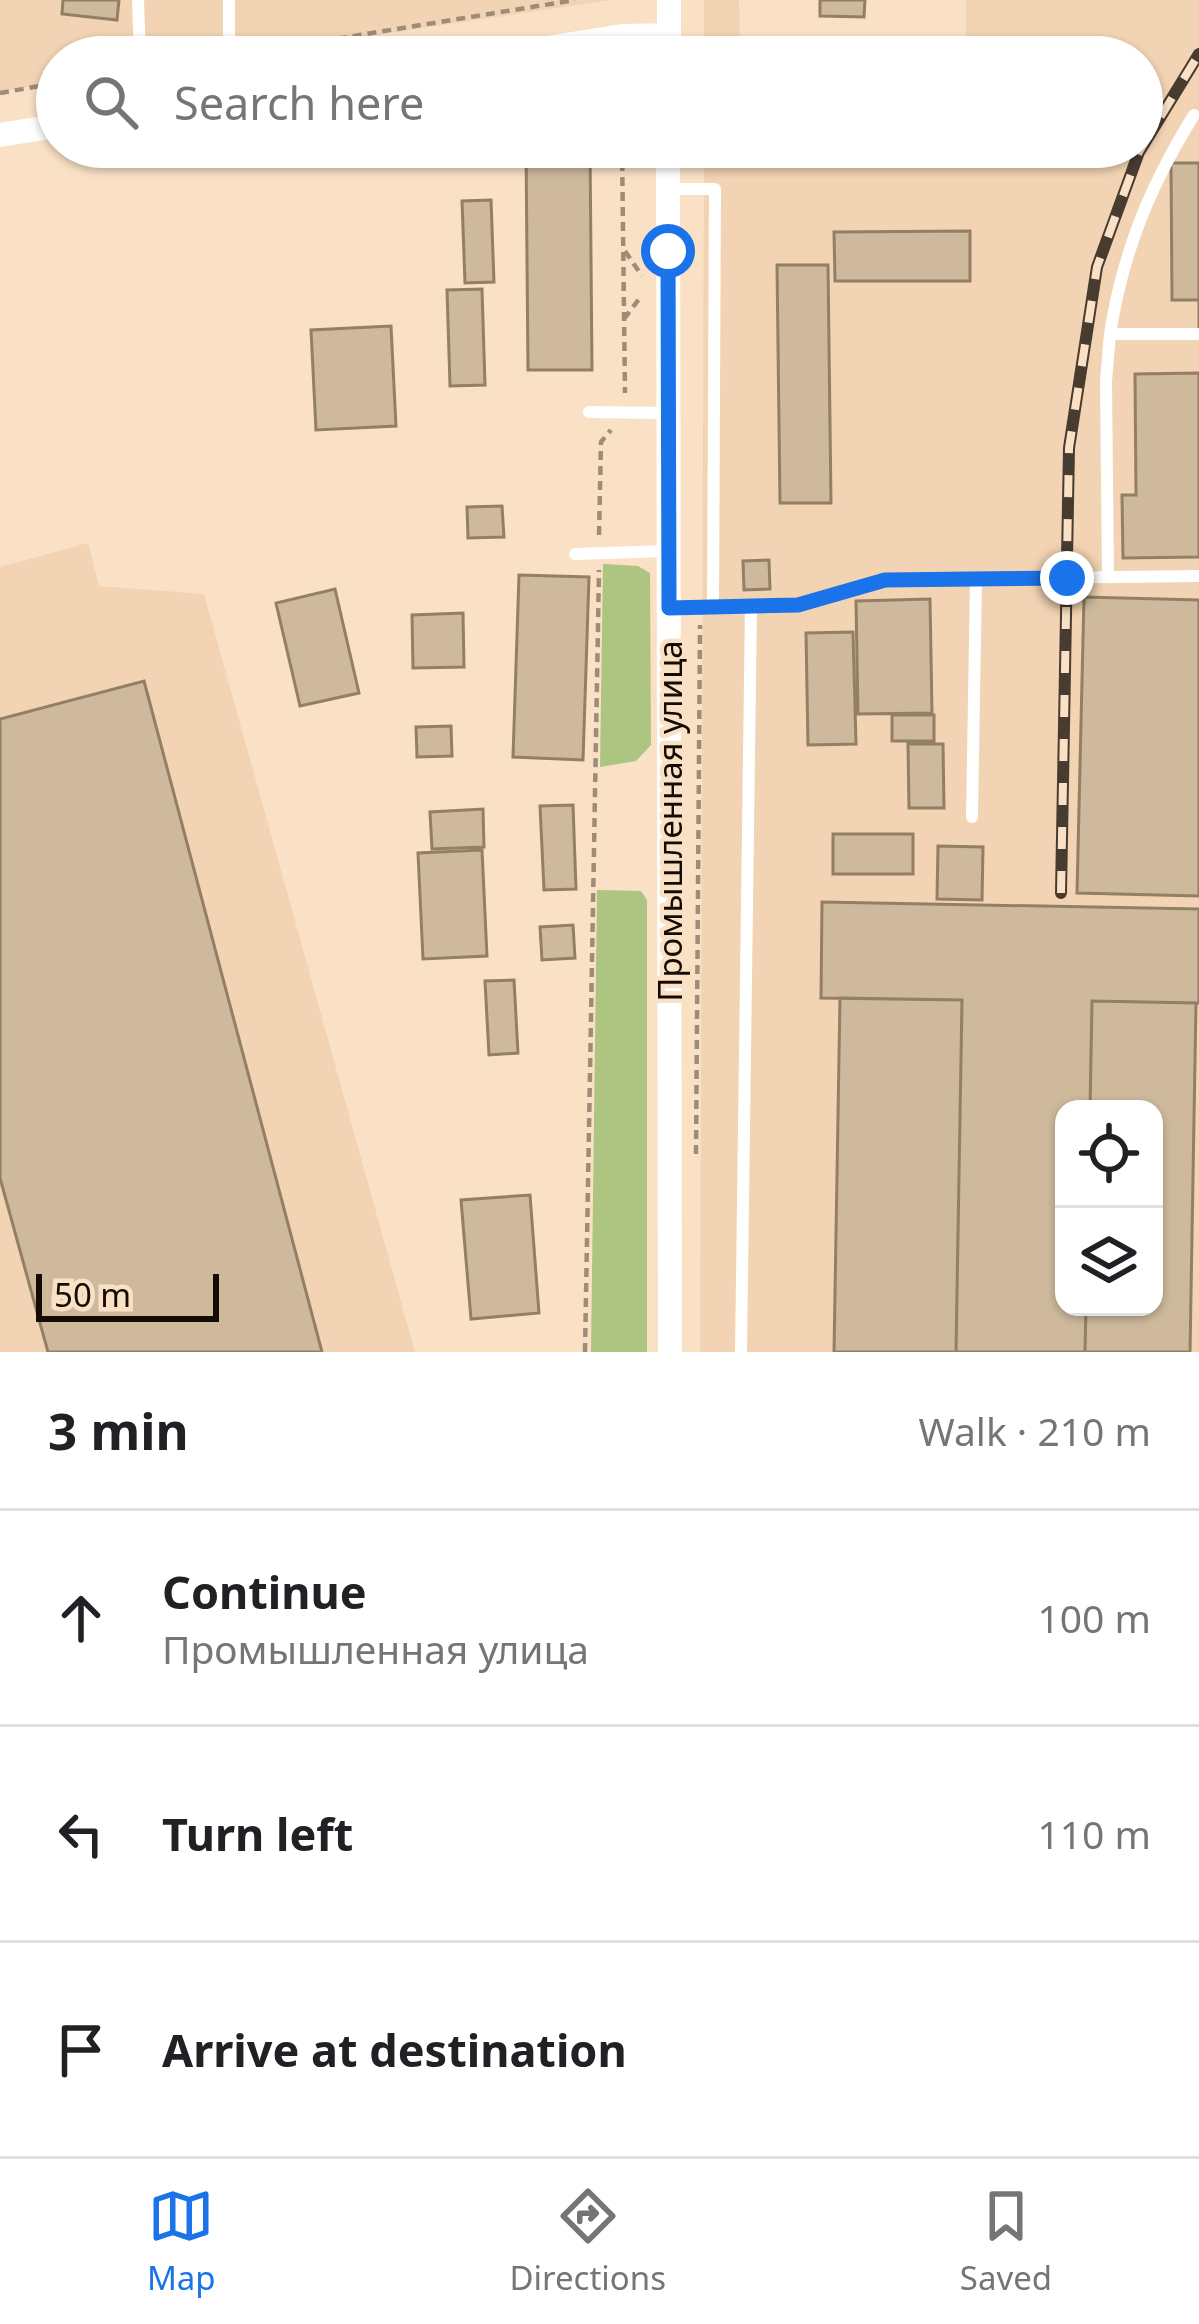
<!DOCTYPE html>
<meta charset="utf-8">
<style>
:root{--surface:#fff;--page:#f6f6f6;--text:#202124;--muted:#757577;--line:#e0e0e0;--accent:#1a73e8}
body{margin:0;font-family:"Noto Sans",sans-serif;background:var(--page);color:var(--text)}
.controls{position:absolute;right:36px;bottom:36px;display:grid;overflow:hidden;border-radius:24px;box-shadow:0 3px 9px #0004}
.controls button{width:108px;height:108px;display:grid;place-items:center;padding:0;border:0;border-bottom:3px solid var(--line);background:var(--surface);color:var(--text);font:60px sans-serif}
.scale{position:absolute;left:36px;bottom:30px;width:183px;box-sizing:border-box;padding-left:12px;border:6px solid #130b04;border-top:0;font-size:33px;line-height:42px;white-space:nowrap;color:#130b04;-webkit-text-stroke:9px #fae1c6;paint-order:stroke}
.stop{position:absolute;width:36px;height:36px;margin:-27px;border:9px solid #1a73e8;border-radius:50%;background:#fff}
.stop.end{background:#1a73e8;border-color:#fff;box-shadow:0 3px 12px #0008}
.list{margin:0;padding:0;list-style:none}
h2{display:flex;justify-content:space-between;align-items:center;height:156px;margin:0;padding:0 48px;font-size:51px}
h2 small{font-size:39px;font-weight:400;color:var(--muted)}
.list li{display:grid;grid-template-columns:78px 1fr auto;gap:36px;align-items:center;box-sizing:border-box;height:216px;padding:0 48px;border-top:3px solid var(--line)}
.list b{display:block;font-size:45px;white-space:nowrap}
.list p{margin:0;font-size:39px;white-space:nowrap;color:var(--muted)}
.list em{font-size:39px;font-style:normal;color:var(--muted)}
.icon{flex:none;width:66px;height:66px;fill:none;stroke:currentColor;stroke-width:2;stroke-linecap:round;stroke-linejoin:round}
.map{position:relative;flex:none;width:1199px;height:1352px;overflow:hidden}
.search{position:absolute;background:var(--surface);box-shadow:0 3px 9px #0004;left:36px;right:36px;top:36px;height:132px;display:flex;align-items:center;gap:30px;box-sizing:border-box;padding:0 42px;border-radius:66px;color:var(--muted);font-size:45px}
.sheet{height:804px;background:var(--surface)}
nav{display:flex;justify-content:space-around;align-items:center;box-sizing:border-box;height:168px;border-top:3px solid var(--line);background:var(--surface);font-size:33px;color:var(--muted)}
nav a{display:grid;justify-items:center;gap:6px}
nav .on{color:var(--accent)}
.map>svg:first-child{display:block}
.built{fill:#f2d3b3;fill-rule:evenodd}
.green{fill:#aec481}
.building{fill:#ceb99d;stroke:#927f64;stroke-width:3}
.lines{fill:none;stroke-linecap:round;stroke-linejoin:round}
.path{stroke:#9e8c79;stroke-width:4.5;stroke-dasharray:9 6;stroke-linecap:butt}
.service{stroke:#fff;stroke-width:12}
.minor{stroke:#fff;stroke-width:24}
.rail-casing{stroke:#483c30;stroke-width:12}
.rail{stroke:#fae1c6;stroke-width:8;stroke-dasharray:22;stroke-linecap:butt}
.route{stroke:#1a73e8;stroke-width:15}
.labels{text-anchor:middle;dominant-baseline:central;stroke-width:9;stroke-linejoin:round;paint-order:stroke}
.street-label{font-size:33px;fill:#130b04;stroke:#fae1c6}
</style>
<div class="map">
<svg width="1199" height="1352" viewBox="0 0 1199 1352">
<rect width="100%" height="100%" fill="#fae1c6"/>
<path class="built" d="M0 0H611L229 57H57V83L0 91Z
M704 0H739L740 57H704Z
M966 0H1199V1352H700L704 147H1142V57H966ZM1064 1109H1154V1307H1064Z
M88 543 99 586 204 594 415 1352H0V567Z"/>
<path class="green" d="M603 564 638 566 650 573 651 745 636 761 600 767Z
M597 890 641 891 647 900V1352H591Z"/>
<path class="building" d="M63 0H119L117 20 62 14Z
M820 0H865L864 17 820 16Z
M380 147H440V152L380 154Z
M526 147H590L592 370H528Z
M1171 163H1199V328V300H1172Z
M491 200 494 282 465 283 462 201Z
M970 231V281H835L834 232Z
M777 265H828L831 503H780Z
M482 289 485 385 450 386 447 290Z
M391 326 396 426 316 430 311 330Z
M1199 373V557L1123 558 1122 495H1136L1135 374Z
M502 506 504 537 468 538 467 507Z
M769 560 770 589 744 590 743 561Z
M519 575 589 577 583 760 513 757Z
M335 589 359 693 300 706 276 603Z
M1084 597 1199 600V896L1077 893Z
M930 599 932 713 858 714 856 601Z
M463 613 464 667 413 668 412 615Z
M853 632 856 744 808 745 806 633Z
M144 681 322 1352H48L0 1178V719Z
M892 715H934V741H892Z
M451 726 452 756 417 757 416 727Z
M908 744H943L944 808H909Z
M573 805 576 889 544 890 540 806Z
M483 809 484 847 432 849 430 812Z
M833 834H913V874H833Z
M938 846 983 847 982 900 937 899Z
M482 850 487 956 423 959 418 853Z
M822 902 1199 909V1003L1092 1001 1090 1109H1064V1307H1086L1085 1352H956L962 1000 821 998Z
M573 925 575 958 542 960 540 927Z
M514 980 518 1053 489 1055 485 981Z
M840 998 962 1000 956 1352H834Z
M1092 1001 1196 1003 1190 1352H1085L1086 1307H1154V1109H1090Z
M530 1195 539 1313 471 1319 461 1200Z"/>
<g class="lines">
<path class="path" d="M249 53 575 0
M0 93 57 83
M622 147 625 393
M640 147V154
M625 251 642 276
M624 319 642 295
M599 535 601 442 611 430
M696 1154 700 625
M585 1352 599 570"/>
<path class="service" d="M138 0 140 57
M229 0V57
M668 189H715L713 607
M1110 334C1123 251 1150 186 1194 115
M589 412 667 413
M575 554 668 551
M1108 577 1106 381 1110 334H1199
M670 608 798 605 885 580 1199 576
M972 817 976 579
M741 1352 751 606"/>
<path class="minor" d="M490 57 623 36 669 35
M669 57V0
M0 135 57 126
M668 147 670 1352"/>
<defs>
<path id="rail" d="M1061 893 1069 448 1097 267 1139 152 1199 54"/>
</defs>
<use href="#rail" class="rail-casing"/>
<use href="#rail" class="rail"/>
</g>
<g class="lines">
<path class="route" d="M668 251 669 608 798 605 885 580 1067 578"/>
</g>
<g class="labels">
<g class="street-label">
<text transform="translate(669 821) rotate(-90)">Промышленная улица</text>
</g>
</g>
</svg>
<div class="controls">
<button><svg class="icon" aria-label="locate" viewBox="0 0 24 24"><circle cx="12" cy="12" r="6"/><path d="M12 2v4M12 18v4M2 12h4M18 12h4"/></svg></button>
<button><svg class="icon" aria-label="layers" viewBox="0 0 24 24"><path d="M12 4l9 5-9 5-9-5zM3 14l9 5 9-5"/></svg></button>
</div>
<div class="scale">50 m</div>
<div class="stop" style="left:668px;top:251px"></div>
<div class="stop end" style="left:1067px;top:578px"></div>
<div class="search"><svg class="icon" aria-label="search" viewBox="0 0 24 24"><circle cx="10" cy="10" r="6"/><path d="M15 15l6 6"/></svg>Search here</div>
</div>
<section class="sheet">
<h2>3 min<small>Walk · 210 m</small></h2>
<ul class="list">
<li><svg class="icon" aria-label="ahead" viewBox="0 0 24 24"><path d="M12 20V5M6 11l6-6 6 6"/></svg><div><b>Continue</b><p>Промышленная улица</p></div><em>100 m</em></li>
<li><svg class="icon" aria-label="left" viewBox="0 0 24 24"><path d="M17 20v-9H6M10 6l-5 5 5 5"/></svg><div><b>Turn left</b></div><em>110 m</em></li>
<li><svg class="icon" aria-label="arrive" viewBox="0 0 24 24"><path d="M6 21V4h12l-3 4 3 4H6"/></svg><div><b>Arrive at destination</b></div></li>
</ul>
</section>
<nav>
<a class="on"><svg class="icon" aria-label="map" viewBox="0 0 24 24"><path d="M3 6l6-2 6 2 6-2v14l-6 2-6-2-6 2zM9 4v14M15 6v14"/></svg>Map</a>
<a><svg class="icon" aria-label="directions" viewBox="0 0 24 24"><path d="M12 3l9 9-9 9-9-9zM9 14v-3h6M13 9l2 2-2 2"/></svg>Directions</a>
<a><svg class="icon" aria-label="saved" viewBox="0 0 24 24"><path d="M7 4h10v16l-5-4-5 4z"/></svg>Saved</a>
</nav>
